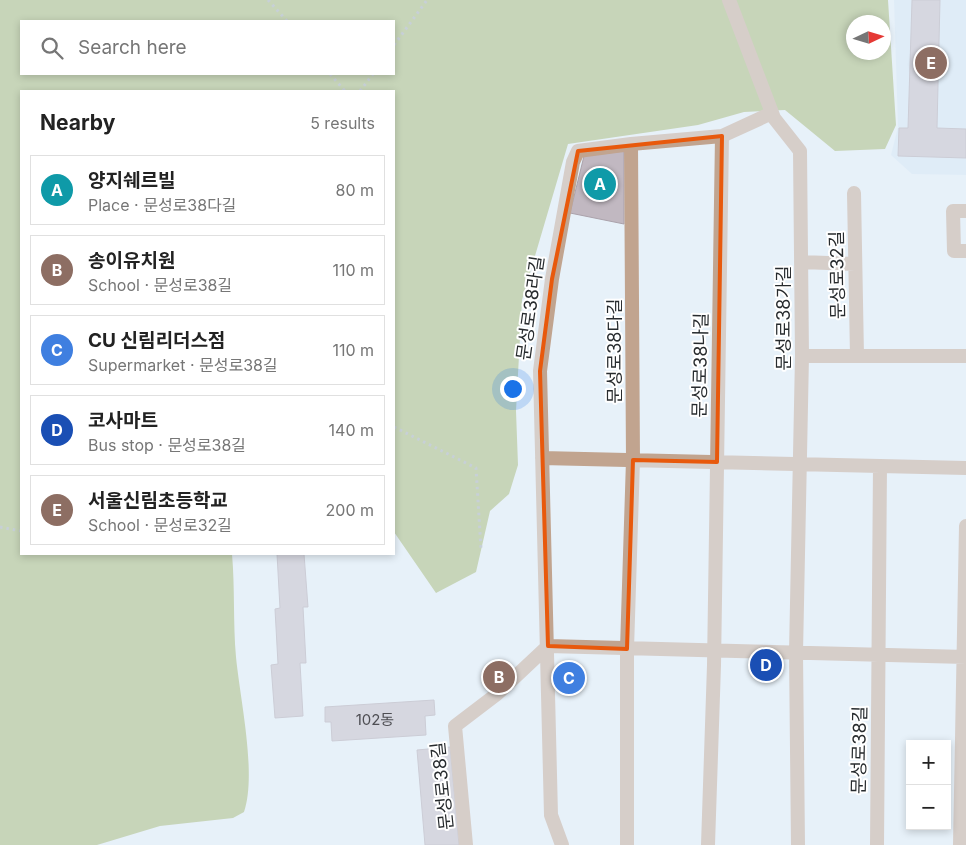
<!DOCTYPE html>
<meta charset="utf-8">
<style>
:root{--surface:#fff;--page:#f6f6f6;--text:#222;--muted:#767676;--line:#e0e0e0;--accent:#1a73e8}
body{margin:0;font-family:Inter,"Noto Sans KR",sans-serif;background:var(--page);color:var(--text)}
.controls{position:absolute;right:15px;bottom:15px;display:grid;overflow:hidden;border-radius:0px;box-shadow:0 2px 8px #0003}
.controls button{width:45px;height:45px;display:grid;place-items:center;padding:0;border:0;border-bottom:1px solid var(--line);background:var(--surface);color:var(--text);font:25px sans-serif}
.compass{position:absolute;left:846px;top:15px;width:45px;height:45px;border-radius:50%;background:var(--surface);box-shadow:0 2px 8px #0003;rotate:86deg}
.you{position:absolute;left:512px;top:388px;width:18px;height:18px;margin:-12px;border:4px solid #fff;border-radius:50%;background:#1a73e8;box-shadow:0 0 0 8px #1a73e833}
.badge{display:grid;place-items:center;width:32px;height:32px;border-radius:50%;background:var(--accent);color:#fff;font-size:16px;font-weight:700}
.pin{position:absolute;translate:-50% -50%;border:2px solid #fff;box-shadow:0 1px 5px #0006}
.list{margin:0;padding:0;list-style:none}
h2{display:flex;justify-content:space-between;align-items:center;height:65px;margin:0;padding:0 20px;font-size:21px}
h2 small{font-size:16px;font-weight:400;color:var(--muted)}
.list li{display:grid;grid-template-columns:32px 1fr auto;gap:15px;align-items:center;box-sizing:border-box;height:70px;margin:0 10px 10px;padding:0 10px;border:1px solid var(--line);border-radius:0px}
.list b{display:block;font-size:19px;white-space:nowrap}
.list p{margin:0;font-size:16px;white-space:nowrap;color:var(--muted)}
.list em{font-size:16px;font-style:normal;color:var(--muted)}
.icon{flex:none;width:28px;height:28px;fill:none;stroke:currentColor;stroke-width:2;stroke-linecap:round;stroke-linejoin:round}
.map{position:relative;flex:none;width:966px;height:845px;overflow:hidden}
.search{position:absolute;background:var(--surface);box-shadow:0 2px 8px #0003;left:20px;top:20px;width:375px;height:55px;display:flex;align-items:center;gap:12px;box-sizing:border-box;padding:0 18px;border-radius:0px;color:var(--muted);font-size:19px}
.panel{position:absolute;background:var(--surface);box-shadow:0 2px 8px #0003;left:20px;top:90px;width:375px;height:465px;border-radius:0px}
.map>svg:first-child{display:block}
.built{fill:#d6e7f4}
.forest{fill:#a0b46b;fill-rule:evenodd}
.building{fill:#c1b8c1;stroke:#aba2ab}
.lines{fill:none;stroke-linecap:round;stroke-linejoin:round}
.path{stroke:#a0a8ae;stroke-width:3;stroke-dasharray:2.5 4;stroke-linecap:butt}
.minor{stroke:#c1a48f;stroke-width:14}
.marked{fill:none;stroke:#e8590c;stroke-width:4;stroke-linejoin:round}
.labels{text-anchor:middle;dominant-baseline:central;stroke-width:4;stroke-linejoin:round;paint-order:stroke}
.number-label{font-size:15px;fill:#4e4e53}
.street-label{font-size:18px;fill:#272b2e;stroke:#fff}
</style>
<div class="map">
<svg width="966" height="845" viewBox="0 0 966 845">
<rect width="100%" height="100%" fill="#e7f1f9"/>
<path class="built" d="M894 0H966V175L912 174 891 155 898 127Z"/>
<path class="forest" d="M0 0H888L896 125 885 149 835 151 785 110 744 112 698 125 568 144 522 300 516 411 518 465 509 494 490 511 476 572 436 593 394 532V91H21V554H232C235 588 233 623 236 657 240 699 257 774 244 812L233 818 160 826 97 845H0ZM21 21H394V74H21ZM854 22H884V52H854Z"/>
<path class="building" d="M912 0H940L937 128 966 129V158L898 156 899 128H908Z
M624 151V224L570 213 584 156Z
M277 554H304L308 607H303L306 663H300L303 716 275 718 271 665 278 664 275 609 280 608Z
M434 700 435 715 425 716 426 735 332 741 331 722H325V707Z
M450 747 459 845H425L417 750Z"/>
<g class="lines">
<path class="path" d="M268 0 287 21
M394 45 427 0
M330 74 345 91
M360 91 373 74
M394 427 476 468 481 549
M0 527 21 531"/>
<path class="minor" d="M729 0 774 118 800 151 802 356 796 653 798 845
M854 193 857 356
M966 211H953L954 251H966
M801 262 855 264
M802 356H966
M542 458 966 468
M466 845 455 726 497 694 548 646 966 657
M562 845 551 815 540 371 552 279 573 162 578 151 631 144
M627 845V649L633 460 631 144 722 136
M708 845 714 665 722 136 772 113
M877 845 880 466
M960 845 966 526"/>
</g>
<path d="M0 0H966V845H0ZM722 136 717 462 633 460 627 649 548 646 540 371 552 279 578 151Z" fill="#e7f1f9" fill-opacity=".55" fill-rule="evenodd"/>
<path class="marked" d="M722 136 717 462 633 460 627 649 548 646 540 371 552 279 578 151Z"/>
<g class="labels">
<g class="number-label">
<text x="375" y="719">102동</text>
</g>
<g class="street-label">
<text transform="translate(837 275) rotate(-91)">문성로32길</text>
<text transform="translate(530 308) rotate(-82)">문성로38라길</text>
<text transform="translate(783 318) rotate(-90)">문성로38가길</text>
<text transform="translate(614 351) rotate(-90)">문성로38다길</text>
<text transform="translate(700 365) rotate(-89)">문성로38나길</text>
<text transform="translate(859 750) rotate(-89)">문성로38길</text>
<text transform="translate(442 786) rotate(-96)">문성로38길</text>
</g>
</g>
</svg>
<div class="controls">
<button>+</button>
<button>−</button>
</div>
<svg class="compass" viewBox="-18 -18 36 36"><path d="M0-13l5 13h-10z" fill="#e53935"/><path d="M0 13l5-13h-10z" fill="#767676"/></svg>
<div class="you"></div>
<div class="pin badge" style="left:600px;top:184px;background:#0f9aa8">A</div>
<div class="pin badge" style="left:499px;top:677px;background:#8d6e63">B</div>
<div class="pin badge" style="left:569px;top:678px;background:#3f7fe0">C</div>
<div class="pin badge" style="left:766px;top:665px;background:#1a4fb4">D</div>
<div class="pin badge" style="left:931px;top:63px;background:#8d6e63">E</div>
<div class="search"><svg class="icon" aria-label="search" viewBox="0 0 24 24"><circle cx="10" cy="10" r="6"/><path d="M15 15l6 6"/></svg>Search here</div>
<section class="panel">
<h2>Nearby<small>5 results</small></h2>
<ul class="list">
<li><span class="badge" style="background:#0f9aa8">A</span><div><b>양지쉐르빌</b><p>Place · 문성로38다길</p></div><em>80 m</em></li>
<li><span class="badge" style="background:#8d6e63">B</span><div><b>송이유치원</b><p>School · 문성로38길</p></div><em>110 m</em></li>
<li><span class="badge" style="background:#3f7fe0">C</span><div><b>CU 신림리더스점</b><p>Supermarket · 문성로38길</p></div><em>110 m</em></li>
<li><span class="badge" style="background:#1a4fb4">D</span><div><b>코사마트</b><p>Bus stop · 문성로38길</p></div><em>140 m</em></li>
<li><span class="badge" style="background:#8d6e63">E</span><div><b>서울신림초등학교</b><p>School · 문성로32길</p></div><em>200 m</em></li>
</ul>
</section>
</div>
